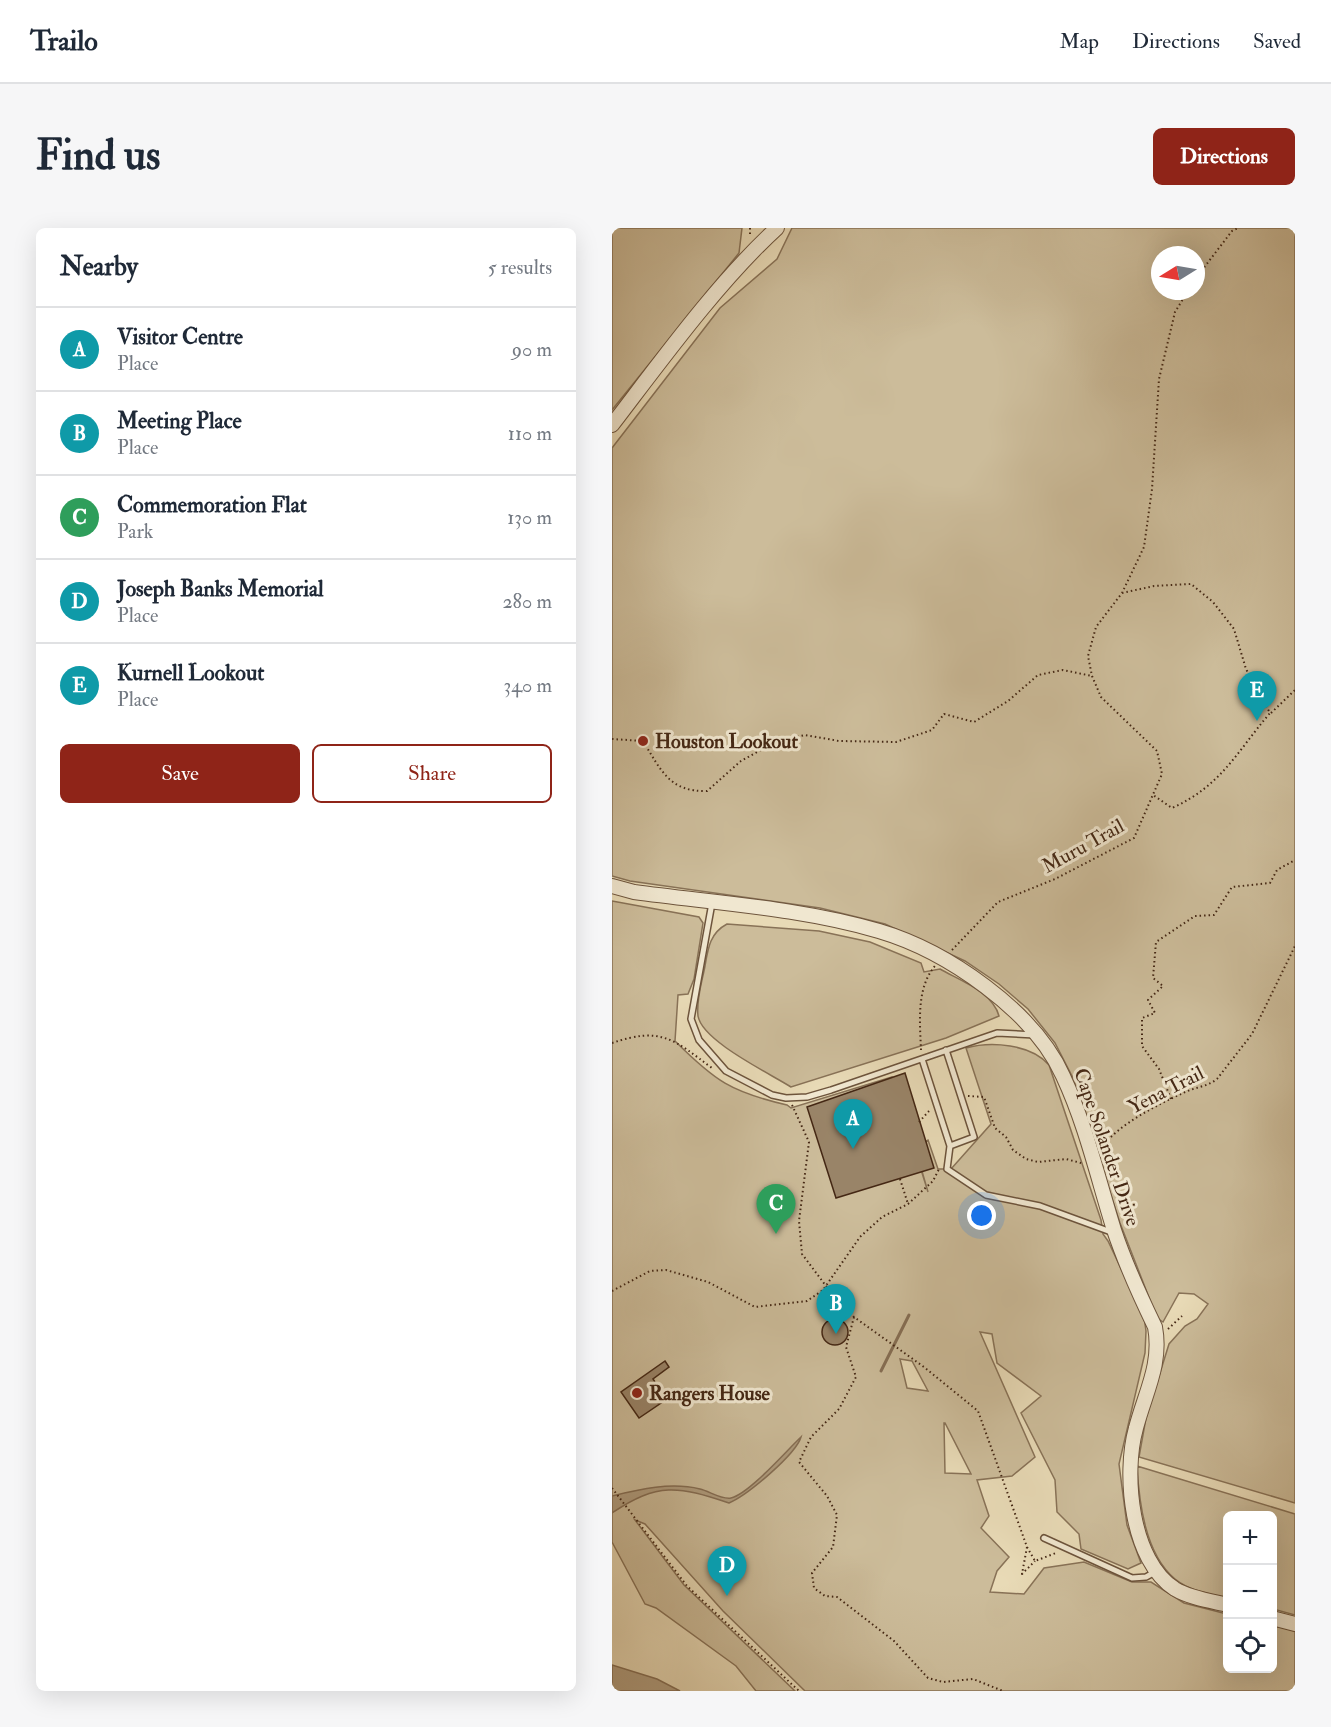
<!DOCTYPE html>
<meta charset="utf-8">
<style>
:root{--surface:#fff;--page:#f6f6f7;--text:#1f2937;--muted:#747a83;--line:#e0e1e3;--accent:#8f2418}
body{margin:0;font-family:"IM FELL Double Pica",serif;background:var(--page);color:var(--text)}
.controls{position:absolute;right:18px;bottom:18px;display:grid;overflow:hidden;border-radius:9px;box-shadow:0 6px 24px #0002}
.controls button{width:54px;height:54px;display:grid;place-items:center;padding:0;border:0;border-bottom:2px solid var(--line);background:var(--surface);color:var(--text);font:30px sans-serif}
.compass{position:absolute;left:539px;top:18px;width:54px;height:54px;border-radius:50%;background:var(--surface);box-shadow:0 6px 24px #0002;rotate:259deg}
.you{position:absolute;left:370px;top:988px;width:21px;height:21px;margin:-15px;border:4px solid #fff;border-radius:50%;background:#1a73e8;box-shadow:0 0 0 9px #1a73e833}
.badge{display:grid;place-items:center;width:39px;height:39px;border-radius:50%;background:var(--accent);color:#fff;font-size:20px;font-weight:700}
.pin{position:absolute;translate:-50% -50px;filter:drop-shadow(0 2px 3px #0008)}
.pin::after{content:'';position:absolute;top:32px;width:21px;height:18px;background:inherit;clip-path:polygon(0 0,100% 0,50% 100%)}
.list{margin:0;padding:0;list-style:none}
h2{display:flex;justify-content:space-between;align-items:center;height:78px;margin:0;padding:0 24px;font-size:26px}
h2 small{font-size:20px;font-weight:400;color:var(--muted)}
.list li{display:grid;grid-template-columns:39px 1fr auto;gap:18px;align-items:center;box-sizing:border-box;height:84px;padding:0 24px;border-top:2px solid var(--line)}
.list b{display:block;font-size:22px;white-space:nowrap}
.list p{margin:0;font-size:20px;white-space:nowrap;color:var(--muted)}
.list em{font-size:20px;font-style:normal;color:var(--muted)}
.actions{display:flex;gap:12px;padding:18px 24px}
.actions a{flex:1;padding:14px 0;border:2px solid var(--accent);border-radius:9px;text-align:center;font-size:21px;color:var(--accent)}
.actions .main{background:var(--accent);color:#fff}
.icon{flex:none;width:33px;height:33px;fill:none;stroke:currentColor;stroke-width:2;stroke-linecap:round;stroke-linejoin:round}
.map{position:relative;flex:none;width:683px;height:1463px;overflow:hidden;border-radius:9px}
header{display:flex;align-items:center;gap:36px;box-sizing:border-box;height:84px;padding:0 30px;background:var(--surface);border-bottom:2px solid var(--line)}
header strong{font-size:28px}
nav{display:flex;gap:33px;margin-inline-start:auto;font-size:21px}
.intro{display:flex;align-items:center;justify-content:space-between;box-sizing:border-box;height:144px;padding:0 36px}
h1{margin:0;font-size:42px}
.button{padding:15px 27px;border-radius:9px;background:var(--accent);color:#fff;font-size:21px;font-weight:700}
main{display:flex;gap:36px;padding:0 36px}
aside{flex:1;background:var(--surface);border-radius:9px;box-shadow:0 6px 24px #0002}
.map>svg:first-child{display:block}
.green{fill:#ccbc9a;stroke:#887257;stroke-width:1.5;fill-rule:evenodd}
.water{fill:#b09d7f;stroke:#856e54;stroke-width:1.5}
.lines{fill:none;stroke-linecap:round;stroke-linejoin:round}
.stream{stroke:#856e54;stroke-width:3}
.building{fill:#998468;stroke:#442714;stroke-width:1.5}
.service-casing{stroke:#6d543c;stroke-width:8}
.tertiary-casing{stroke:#6d543c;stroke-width:16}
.path{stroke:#442714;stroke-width:2;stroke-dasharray:1.5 3;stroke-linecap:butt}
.service{stroke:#f0e7d0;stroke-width:5}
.tertiary{stroke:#f0e7d0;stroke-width:14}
.poi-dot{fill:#8f2418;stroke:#f0e7d0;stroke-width:2}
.labels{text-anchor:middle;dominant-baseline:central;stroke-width:6;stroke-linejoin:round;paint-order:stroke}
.poi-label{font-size:20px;font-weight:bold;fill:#442714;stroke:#f0e7d0;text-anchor:start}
.street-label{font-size:20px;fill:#442714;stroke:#f0e7d0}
</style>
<header>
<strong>Trailo</strong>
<nav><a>Map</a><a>Directions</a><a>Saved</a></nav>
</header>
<div class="intro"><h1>Find us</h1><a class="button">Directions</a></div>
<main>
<aside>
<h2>Nearby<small>5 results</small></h2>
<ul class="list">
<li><span class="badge" style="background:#0f9aa8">A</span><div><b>Visitor Centre</b><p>Place</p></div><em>90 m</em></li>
<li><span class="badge" style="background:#0f9aa8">B</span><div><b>Meeting Place</b><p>Place</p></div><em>110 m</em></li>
<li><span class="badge" style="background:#2e9e5b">C</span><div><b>Commemoration Flat</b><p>Park</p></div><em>130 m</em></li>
<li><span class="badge" style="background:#0f9aa8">D</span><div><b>Joseph Banks Memorial</b><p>Place</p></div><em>280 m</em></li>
<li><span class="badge" style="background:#0f9aa8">E</span><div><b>Kurnell Lookout</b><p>Place</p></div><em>340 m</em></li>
</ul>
<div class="actions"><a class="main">Save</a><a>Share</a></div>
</aside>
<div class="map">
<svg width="683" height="1463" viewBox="0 0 683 1463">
<rect width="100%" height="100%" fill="#e8dab6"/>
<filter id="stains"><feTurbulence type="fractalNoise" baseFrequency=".00333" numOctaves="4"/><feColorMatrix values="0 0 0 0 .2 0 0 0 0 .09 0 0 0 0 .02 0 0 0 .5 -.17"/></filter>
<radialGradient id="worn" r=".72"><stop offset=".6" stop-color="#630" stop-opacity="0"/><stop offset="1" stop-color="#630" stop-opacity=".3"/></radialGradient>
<path class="green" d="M0 0H130L127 25 0 182Z
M180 0H683V1275L527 1229 534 1190 557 1116 573 1098 585 1091 596 1076 582 1066 567 1065 551 1094 545 1090 508 995 461 850 443 815 416 781 387 756 353 733 273 696 208 680 18 653 0 648V220L108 80 165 31ZM548 27H584V63H548Z
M0 673 87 689 91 695 82 751 76 766 66 767 63 813C103 853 119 864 175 877L179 880 280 849 316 964 303 919 316 912 326 941H339L379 896 354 820C379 813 419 816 437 837L489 992 491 1006 496 1013 532 1089 534 1103 533 1125 507 1236 515 1297 529 1335 516 1341 469 1321 467 1306 445 1284 443 1252 409 1185 429 1168 385 1135 380 1106 368 1104 423 1229 400 1248 365 1252 377 1288 369 1300 397 1329 385 1343 378 1364 412 1366 432 1340 472 1334 520 1354H539L572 1375 615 1386 616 1440H660L661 1397 683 1403V1463H193L111 1383 33 1296 23 1292 72 1357 183 1463H144L124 1438 44 1380 33 1376 0 1314ZM288 1131 300 1133 316 1163 295 1160ZM332 1195H333L359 1246 333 1245Z
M115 696 207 703 258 714 309 735 312 744 328 741C347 752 381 764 387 788L334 810 179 859C157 845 90 813 86 788 84 772 90 754 93 738 96 720 98 705 115 696Z
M525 1238 683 1286V1387L661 1381 660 1288H616L615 1370C597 1366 578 1363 563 1351 533 1326 527 1274 525 1238Z"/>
<path class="water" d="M189 1209C184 1226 136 1267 117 1275 66 1258 46 1254 0 1285V1268C28 1261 59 1254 88 1261 97 1263 110 1272 119 1270 137 1266 174 1223 189 1209Z
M0 1437 45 1451 68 1463H0Z"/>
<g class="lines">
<path class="stream" d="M269 1143 297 1087"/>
</g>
<path class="building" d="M293 845 322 940 224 970 195 879Z
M210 1104a13 13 0 1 1 26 0a13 13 0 1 1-26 0Z
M53 1133 57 1139 41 1151 45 1157 43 1159 52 1173 27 1190 9 1164Z"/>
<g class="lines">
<defs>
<path id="service" d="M100 675 79 791 87 812 114 843 160 867 174 870 195 869 219 862 385 805 423 807
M334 822 362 909 338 918
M310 831 338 918 335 941 374 967 428 978 499 1004
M432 1310 520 1350 534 1349 543 1344"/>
<path id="tertiary" d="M0 197C49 133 106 54 165 0
M0 658 22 664C103 675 189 680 267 703 335 723 422 783 451 848 474 897 486 951 502 1002 513 1035 528 1068 543 1099 550 1136 533 1165 524 1200 511 1246 519 1333 563 1361 578 1370 599 1373 616 1377
M660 1390 683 1396"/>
</defs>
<use href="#service" class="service-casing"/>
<use href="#tertiary" class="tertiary-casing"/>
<path class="path" d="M138 0V8
M584 50 620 3 626 0
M510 365 542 358 579 356 601 374 622 401 634 441 658 485C624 525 609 558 560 580L541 567
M659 485 683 462
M0 511 31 513C49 542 57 564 95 563L129 533 163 514 193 507 227 513 284 514 320 502 332 486 362 494 396 473 426 447 451 442 480 448
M340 722 386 674 443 651 522 610 550 546 545 523 489 469 480 448 476 428 484 399 510 365 532 319 540 261 547 151 563 84 576 63
M0 815C50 798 62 812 100 840
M309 822C308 795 304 760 323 738
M356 868 372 869 383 900 394 909 401 922 414 931 426 934 454 931 469 935
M559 871 547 841 530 818V790L543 785 536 772 551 758 541 750 544 714 583 688 602 687 620 659 658 655 665 642 683 632
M180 877 197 914 187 993 190 1026 214 1058 242 1089 312 1139 366 1183 415 1319 410 1346 423 1333
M307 894 317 883
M490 919C507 896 545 877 571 865 583 859 595 859 605 851L640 806 683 718
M288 951 296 976
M0 1063 38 1043 54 1042 96 1054 143 1079 195 1073 211 1062 248 1009 270 989 296 976 321 953 327 941
M242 1089 234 1119 244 1149 227 1181 199 1209 187 1234 215 1268 225 1287 221 1319 200 1345 202 1360 213 1368 225 1369 282 1413 316 1450 331 1454 361 1451 391 1463
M556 1101 570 1088
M0 1260 75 1358 187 1463
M415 1319 423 1333 444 1325"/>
<use href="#service" class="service"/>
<use href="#tertiary" class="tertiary"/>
</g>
<g class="poi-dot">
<circle cx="31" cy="513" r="6"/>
<circle cx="25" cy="1165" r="6"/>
</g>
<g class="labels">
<g class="poi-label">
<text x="43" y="513">Houston Lookout</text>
<text x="37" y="1165">Rangers House</text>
</g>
<g class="street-label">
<text transform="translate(471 618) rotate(-29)">Muru Trail</text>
<text transform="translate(554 862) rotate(-27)">Yena Trail</text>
<text transform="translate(495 919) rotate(71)">Cape Solander Drive</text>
</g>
</g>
<rect width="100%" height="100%" filter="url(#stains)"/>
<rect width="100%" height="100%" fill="url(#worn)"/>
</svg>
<div class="controls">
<button>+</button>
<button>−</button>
<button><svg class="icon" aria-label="locate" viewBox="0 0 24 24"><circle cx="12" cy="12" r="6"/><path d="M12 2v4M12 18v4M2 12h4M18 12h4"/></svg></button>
</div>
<svg class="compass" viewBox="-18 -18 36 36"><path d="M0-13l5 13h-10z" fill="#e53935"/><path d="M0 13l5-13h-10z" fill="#747a83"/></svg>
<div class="you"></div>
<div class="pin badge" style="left:241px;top:921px;background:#0f9aa8">A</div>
<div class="pin badge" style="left:224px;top:1106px;background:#0f9aa8">B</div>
<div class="pin badge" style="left:164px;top:1006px;background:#2e9e5b">C</div>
<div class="pin badge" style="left:115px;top:1368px;background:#0f9aa8">D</div>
<div class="pin badge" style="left:645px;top:493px;background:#0f9aa8">E</div>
</div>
</main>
